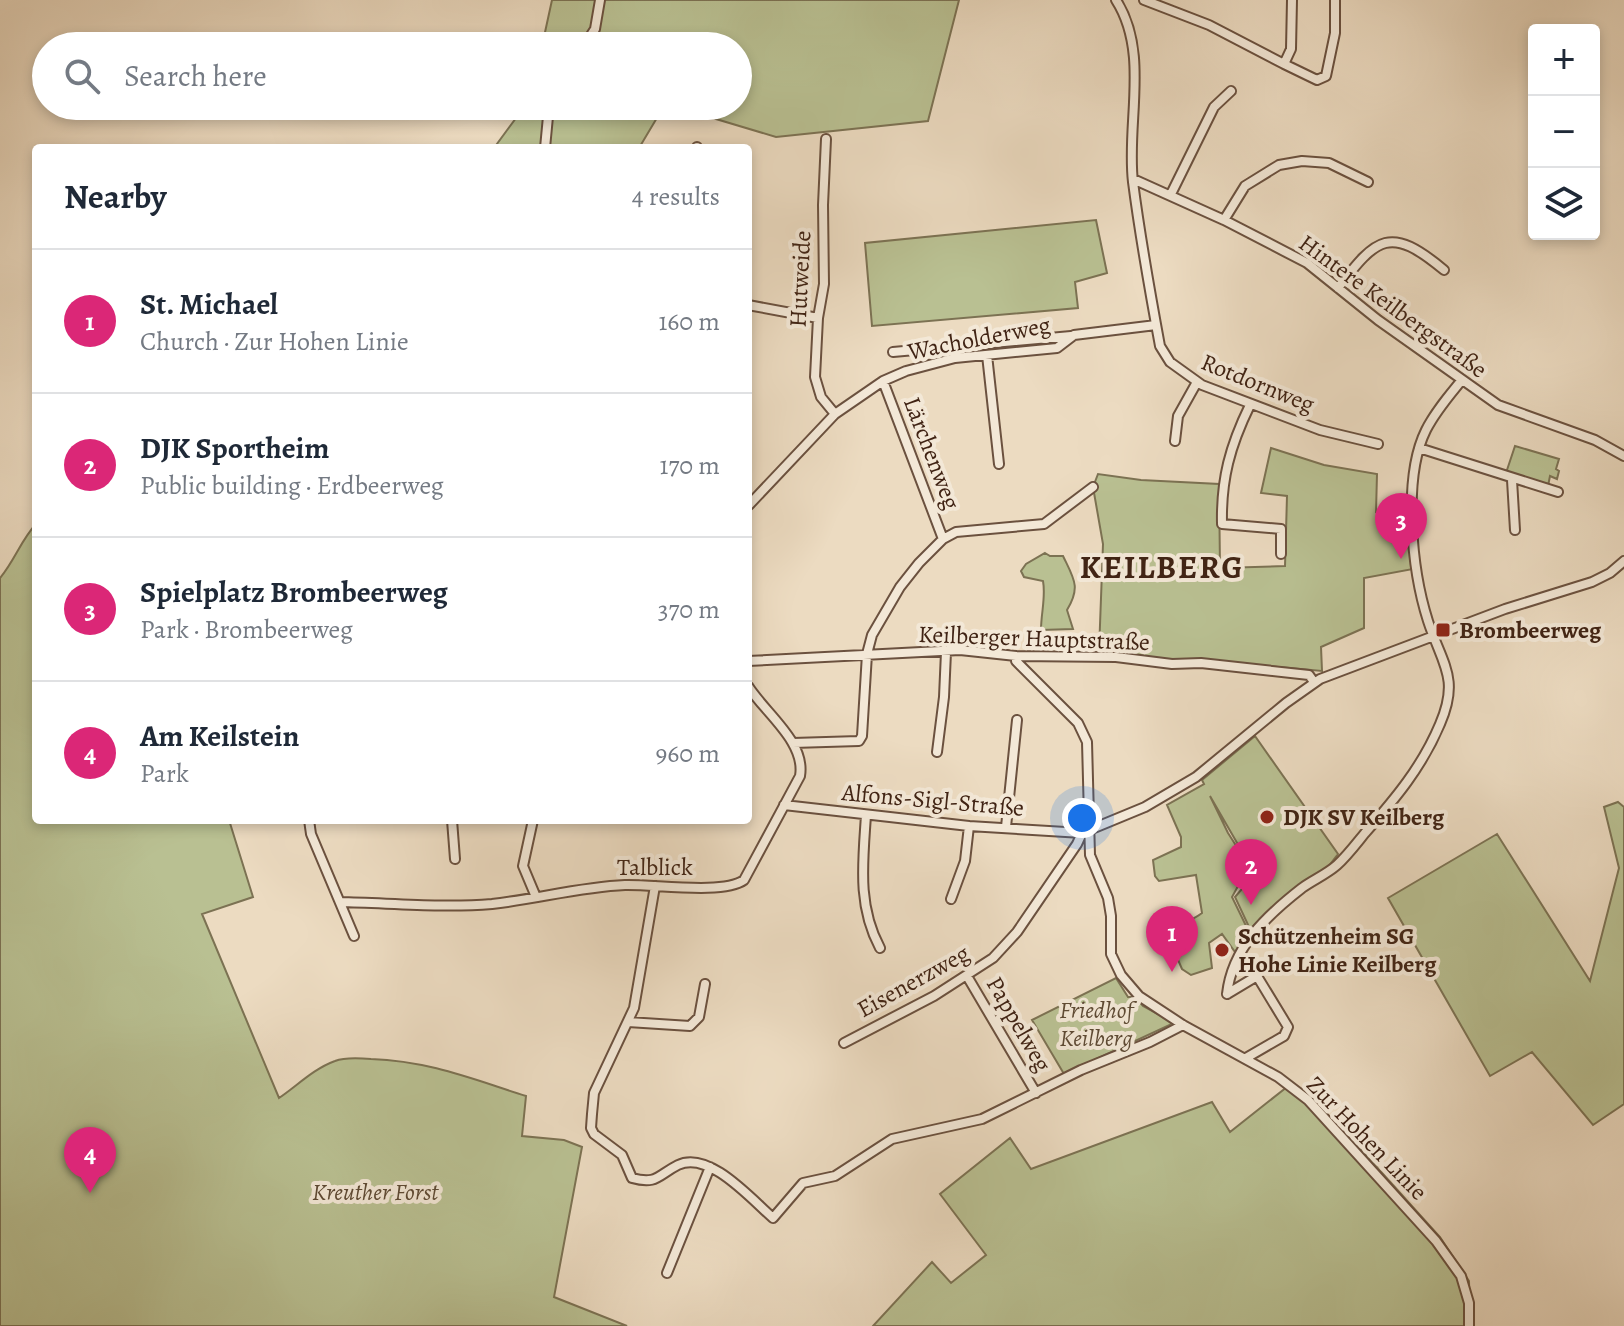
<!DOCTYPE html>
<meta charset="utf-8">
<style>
:root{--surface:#fff;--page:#f6f6f7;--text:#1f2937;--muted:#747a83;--line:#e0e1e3;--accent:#db2777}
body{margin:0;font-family:Alegreya,serif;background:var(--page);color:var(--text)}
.controls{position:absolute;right:24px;top:24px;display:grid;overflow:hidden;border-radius:8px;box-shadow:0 4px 12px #0003}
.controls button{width:72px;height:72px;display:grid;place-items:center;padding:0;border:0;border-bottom:2px solid var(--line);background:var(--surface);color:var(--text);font:40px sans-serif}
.you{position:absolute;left:1082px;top:818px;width:28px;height:28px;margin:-20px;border:6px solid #fff;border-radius:50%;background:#1a73e8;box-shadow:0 0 0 12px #1a73e833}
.badge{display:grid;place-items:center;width:52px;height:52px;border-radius:50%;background:var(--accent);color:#fff;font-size:26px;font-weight:700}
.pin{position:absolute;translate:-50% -66px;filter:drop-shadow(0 2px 4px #0008)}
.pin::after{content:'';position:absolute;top:42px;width:28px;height:24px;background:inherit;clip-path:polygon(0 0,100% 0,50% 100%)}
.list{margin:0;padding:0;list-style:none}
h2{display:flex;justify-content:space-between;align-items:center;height:104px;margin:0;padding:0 32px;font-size:34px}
h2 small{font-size:26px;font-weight:400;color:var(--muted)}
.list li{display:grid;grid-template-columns:52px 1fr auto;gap:24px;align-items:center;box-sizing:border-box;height:144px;padding:0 32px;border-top:2px solid var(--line)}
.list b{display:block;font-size:30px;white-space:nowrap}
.list p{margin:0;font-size:26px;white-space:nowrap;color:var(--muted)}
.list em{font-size:26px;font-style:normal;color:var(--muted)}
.icon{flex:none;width:44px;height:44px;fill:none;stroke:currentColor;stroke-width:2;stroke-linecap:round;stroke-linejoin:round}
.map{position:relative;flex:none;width:1624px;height:1326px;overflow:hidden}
.search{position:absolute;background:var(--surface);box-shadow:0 4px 12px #0003;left:32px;top:32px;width:720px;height:88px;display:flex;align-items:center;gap:20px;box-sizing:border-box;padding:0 28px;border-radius:44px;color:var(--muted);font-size:30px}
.panel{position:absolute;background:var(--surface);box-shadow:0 4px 12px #0003;left:32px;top:144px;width:720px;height:680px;border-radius:8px}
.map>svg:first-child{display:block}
.green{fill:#b9c092;stroke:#7c7253;stroke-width:2}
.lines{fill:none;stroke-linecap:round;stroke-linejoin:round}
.minor-casing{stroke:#6b513f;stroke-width:12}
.minor{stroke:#f3e8d7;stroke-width:8}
.poi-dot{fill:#8f2418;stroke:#f3e8d7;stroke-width:3}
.labels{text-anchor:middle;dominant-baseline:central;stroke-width:8;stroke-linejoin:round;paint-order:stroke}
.street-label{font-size:24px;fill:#402314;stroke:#f3e8d7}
.poi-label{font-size:24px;font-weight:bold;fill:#402314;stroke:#f3e8d7;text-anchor:start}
.park-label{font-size:24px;font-style:italic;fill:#5e4a34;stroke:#f3e8d7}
.district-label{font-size:32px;font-weight:bold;letter-spacing:2px;fill:#402314;stroke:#f3e8d7}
</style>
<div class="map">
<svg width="1624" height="1326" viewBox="0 0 1624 1326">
<rect width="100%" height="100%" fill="#ecdbc1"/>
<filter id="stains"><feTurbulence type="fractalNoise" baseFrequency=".0025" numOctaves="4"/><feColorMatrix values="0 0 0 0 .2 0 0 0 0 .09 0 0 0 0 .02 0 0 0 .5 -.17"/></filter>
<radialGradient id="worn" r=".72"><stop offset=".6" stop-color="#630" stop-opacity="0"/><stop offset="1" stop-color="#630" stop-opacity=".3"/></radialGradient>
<path class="green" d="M552 0H959L928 121 776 137 716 119 695 106H738V46H542Z
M521 106H664L639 148H494L516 118Z
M1096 220 1107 273 1075 282 1078 308 872 326 865 243Z
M1515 446 1559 459 1556 469 1559 471 1557 479 1550 476 1548 486 1506 473Z
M1271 448 1324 465 1377 474 1376 512 1407 516 1413 569 1364 578V628L1321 647 1322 671 1199 660H1169L1099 652 1103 544 1093 487 1098 474 1141 480 1219 484 1220 568 1285 566 1287 496 1261 493Z
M36 524V820H229L253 897 202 914 279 1098C297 1086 313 1069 335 1061 345 1057 360 1058 371 1059 429 1061 472 1079 526 1096L522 1136 564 1140 582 1147 554 1297 627 1326H0V578C15 560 21 540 36 524Z
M1045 553 1050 556H1063C1074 579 1081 587 1067 610L1073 629 1041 630C1041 613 1046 597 1043 581L1024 577 1021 571 1026 564Z
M1255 736 1338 854 1328 867 1283 900 1250 929 1235 897 1255 874 1210 796 1228 833 1249 866 1232 897 1249 932 1235 952 1222 934 1209 943 1212 968 1191 975 1182 969 1169 939C1177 919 1187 925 1202 913L1196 875 1159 881 1155 876 1153 860 1181 847V837L1167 805 1204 784 1202 780Z
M1618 802 1624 807V1104L1593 1125 1532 1052 1490 1076 1388 898 1497 834 1590 981 1619 868 1604 807Z
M1116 978 1128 997H1135L1143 1006 1174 1023 1064 1074 1032 1020Z
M1292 1083 1364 1153 1440 1237 1469 1281 1470 1326H873L932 1262 951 1283 986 1255 940 1194 1010 1138 1031 1169 1212 1102 1230 1132Z"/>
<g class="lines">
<defs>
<path id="minor" d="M1116 0C1150 53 1126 123 1133 182 1140 236 1150 292 1160 346L1170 362 1202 385 1320 430 1378 444
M1144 0 1209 25 1284 64 1291 49 1292 0
M584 46 595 29 600 0
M1284 64 1317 80 1326 76 1335 33V0
M826 139 823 205 824 284 818 318 815 377 821 397 835 414
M545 148 549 106
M697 148V147
M1133 179 1224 220 1307 263 1378 320 1498 405 1595 440 1624 456
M1171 194 1214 107 1231 91
M1224 220 1245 186 1279 165 1302 161 1329 163 1368 182
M1338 288C1377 237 1390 225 1444 270
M748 305 818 318
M893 352 1071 336
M987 355 999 464
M883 381 943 539
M1250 405C1230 446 1221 479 1222 524L1281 529V554
M1175 441 1178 416 1197 382
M1419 448 1558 492
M1512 480 1515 530
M748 506 835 414 883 381 906 371 955 358 1057 348 1074 335 1156 325
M1016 656V661L1078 723 1087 742 1090 855 1108 898 1111 916V954L1121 975 1139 996 1183 1025 1278 1077 1308 1100 1436 1241 1461 1276 1469 1303V1326
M748 661 960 650 1016 656 1116 657 1172 664 1201 663 1309 675 1314 682
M793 743 859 741 862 736 867 654 872 635 900 587 919 563 943 539 956 532 1044 524 1093 487
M937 752 944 697 946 652
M784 805 969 826 1082 833 1145 807 1196 777 1286 703 1320 679 1505 609 1592 582 1610 573 1624 561
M866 815C863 862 857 905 880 948
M309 820 311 834 354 936
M452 820 455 859
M533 820 523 866 536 897
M1006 827 1017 720
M655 886 634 1008 594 1093 592 1114 591 1128 594 1134 622 1155 632 1178C657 1185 658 1175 678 1165 709 1150 751 1199 773 1218L803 1183 835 1176 892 1139 982 1119 1081 1070 1150 1042 1183 1025
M951 899 965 861 969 826
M340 902C390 903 442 908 492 904 537 899 580 887 625 885 654 884 723 895 744 880L800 776C806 742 765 713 748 686
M967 976 1036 1093
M1227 994C1232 948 1266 916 1302 888 1313 880 1327 874 1337 865 1347 856 1356 844 1365 833 1395 799 1422 767 1440 724 1460 678 1442 664 1428 621 1412 571 1402 478 1426 430 1435 412 1448 397 1461 381
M1227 994 1257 976 1288 1027 1284 1036 1246 1058
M628 1022 690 1026 699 1017 705 984
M844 1043 934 996 993 958 1017 932 1077 844 1082 833
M667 1273 710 1167"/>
</defs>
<use href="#minor" class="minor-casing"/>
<use href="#minor" class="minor"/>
</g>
<g class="poi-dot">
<rect x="1435" y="622" width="16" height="16" rx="4"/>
<circle cx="1267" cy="817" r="8"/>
<circle cx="1222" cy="950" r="8"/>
</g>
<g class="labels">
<g class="street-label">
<text transform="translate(800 279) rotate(-87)">Hutweide</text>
<text transform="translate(1393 306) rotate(36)">Hintere Keilbergstraße</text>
<text transform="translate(979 338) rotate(-11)">Wacholderweg</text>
<text transform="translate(1258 383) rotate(22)">Rotdornweg</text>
<text transform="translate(932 453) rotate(69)">Lärchenweg</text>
<text transform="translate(1034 638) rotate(2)">Keilberger Hauptstraße</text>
<text transform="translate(933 800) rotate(5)">Alfons-Sigl-Straße</text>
<text x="655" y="867">Talblick</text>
<text transform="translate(913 981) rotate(-29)">Eisenerzweg</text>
<text transform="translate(1019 1024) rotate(60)">Pappelweg</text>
<text transform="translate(1367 1138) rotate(46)">Zur Hohen Linie</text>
</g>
<g class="poi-label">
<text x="1459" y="630">Brombeerweg</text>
<text x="1283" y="817">DJK SV Keilberg</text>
<text x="1238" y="936">Schützenheim SG<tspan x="1238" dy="28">Hohe Linie Keilberg</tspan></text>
</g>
<g class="park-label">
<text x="1096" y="1010">Friedhof<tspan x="1096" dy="28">Keilberg</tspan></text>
<text x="375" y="1192">Kreuther Forst</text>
</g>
<g class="district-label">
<text x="1162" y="567">KEILBERG</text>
</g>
</g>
<rect width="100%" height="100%" filter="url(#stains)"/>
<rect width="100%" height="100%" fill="url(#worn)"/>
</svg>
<div class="controls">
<button>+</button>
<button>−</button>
<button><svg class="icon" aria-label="layers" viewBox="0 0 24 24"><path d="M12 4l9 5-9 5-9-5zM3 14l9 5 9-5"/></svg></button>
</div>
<div class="you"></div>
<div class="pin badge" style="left:1172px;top:972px">1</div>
<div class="pin badge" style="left:1251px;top:905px">2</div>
<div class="pin badge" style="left:1401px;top:559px">3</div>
<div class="pin badge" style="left:90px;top:1193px">4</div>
<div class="search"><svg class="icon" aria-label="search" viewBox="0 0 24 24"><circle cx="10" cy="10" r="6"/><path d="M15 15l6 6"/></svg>Search here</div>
<section class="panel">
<h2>Nearby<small>4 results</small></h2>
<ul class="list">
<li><span class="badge">1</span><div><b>St. Michael</b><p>Church · Zur Hohen Linie</p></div><em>160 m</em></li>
<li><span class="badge">2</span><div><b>DJK Sportheim</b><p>Public building · Erdbeerweg</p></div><em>170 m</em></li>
<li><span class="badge">3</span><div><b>Spielplatz Brombeerweg</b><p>Park · Brombeerweg</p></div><em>370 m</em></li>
<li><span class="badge">4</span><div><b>Am Keilstein</b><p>Park</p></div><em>960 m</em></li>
</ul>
</section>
</div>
